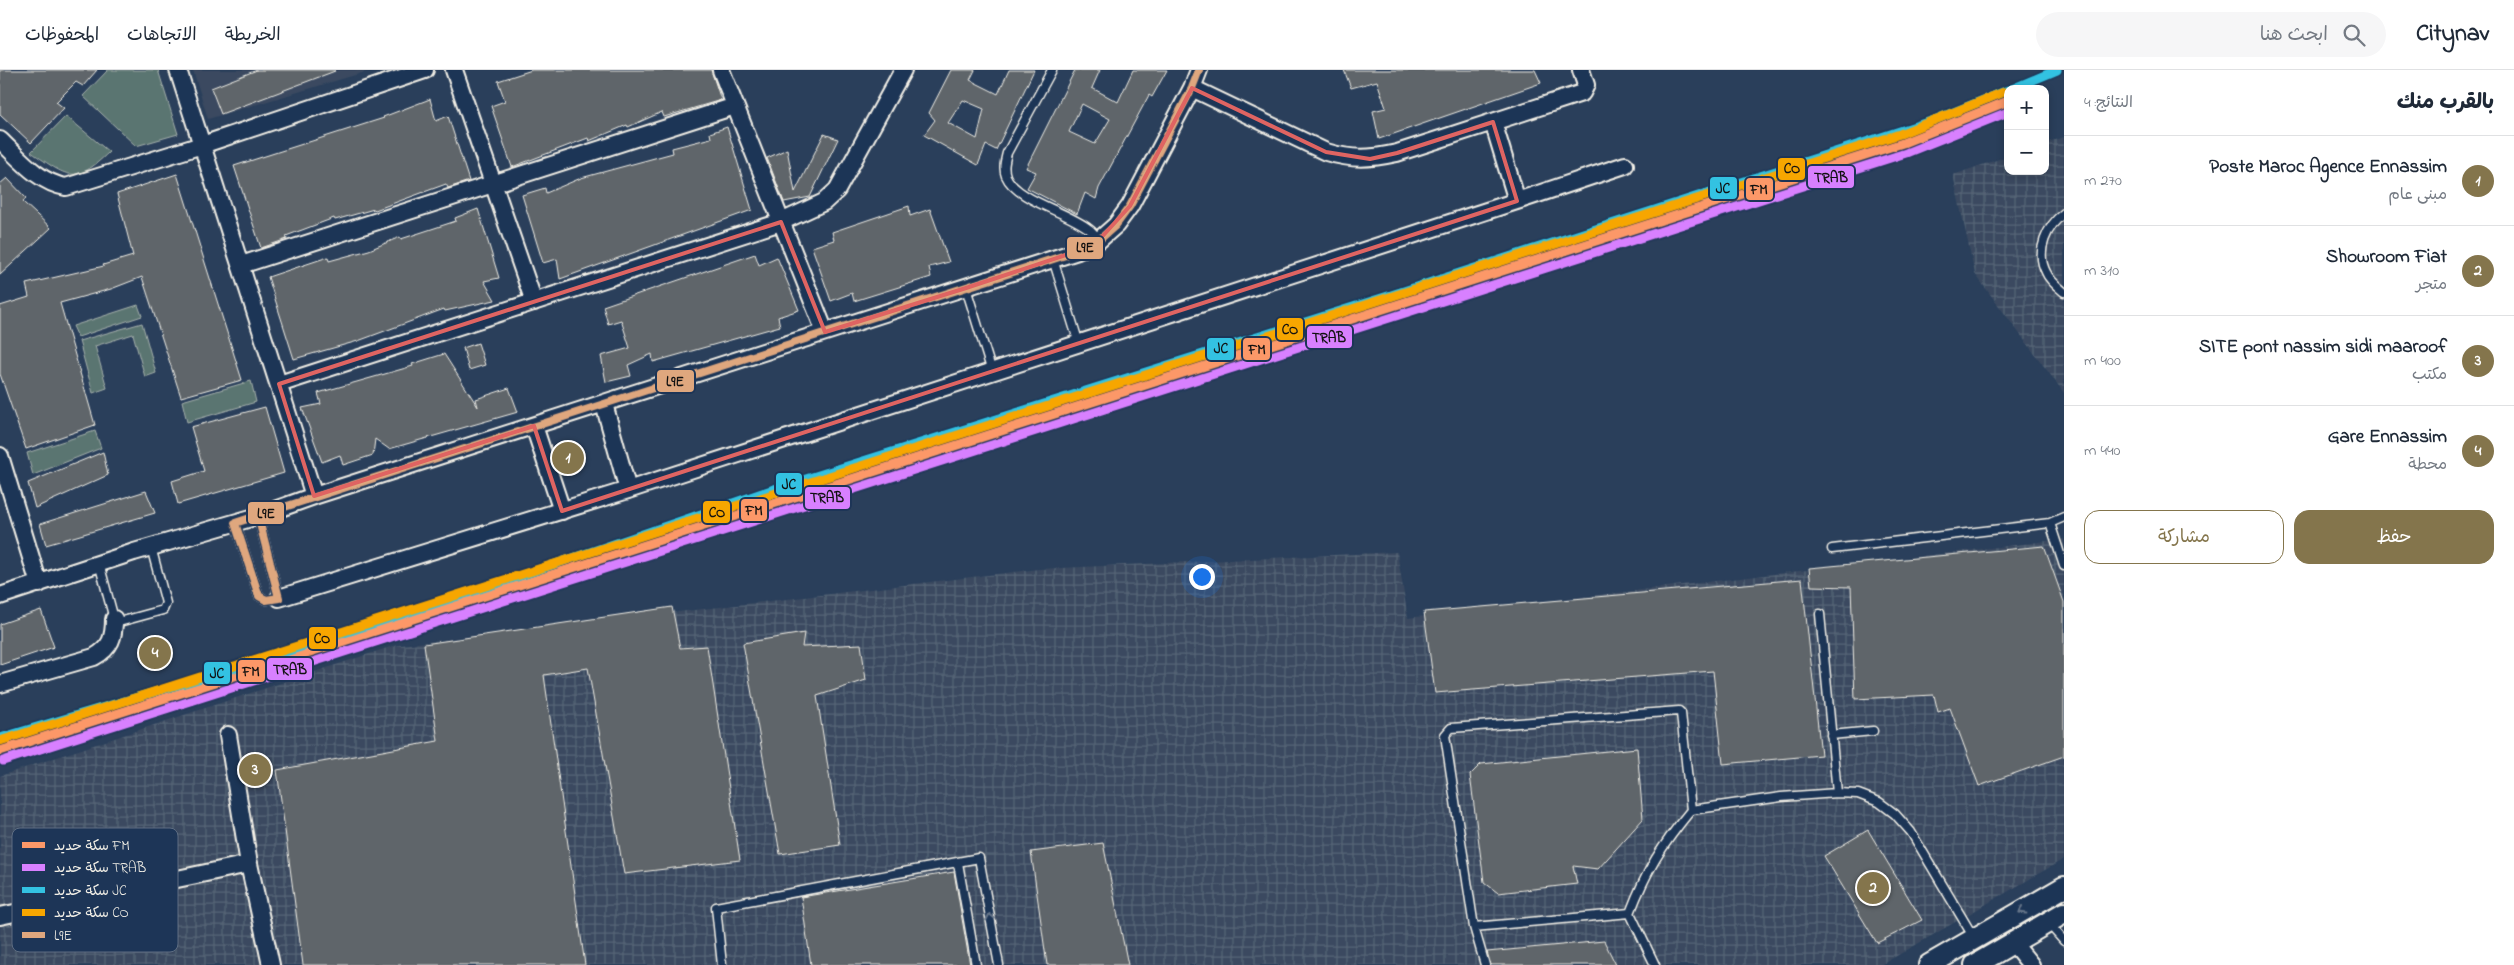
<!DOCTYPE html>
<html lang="ar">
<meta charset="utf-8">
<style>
:root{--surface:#fff;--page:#f6f6f7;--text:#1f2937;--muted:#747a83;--line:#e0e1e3;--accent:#84754c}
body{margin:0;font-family:"Indie Flower","Playpen Sans Arabic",sans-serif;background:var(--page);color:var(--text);direction:rtl}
.controls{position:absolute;right:15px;top:15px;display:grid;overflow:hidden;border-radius:10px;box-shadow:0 2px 8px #0003}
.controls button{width:45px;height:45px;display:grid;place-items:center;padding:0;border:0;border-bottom:1px solid var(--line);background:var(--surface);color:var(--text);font:25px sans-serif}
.you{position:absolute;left:1201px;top:506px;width:18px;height:18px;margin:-12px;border:4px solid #fff;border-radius:50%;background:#1a73e8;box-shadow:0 0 0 8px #1a73e833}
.badge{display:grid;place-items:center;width:32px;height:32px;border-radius:50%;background:var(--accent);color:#fff;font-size:16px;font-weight:700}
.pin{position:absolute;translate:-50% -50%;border:2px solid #fff;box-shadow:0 1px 5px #0006}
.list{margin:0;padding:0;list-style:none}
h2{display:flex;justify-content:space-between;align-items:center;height:65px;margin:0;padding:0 20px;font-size:21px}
h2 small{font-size:16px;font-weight:400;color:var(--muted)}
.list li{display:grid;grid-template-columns:32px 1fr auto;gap:15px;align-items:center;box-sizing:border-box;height:90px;padding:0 20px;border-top:1px solid var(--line)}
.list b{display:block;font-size:19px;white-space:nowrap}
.list p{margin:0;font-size:16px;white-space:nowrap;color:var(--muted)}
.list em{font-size:16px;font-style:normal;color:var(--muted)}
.actions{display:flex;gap:10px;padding:15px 20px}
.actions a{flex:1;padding:11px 0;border:1px solid var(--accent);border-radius:15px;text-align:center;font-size:18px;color:var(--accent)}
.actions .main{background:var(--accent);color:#fff}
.icon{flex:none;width:28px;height:28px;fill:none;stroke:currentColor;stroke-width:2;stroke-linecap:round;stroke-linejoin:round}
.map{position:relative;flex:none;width:2064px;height:895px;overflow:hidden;direction:ltr}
header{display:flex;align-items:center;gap:30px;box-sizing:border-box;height:70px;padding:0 25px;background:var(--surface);border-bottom:1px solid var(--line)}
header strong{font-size:24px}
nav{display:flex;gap:28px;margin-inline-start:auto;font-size:18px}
.search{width:350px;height:45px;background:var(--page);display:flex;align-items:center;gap:12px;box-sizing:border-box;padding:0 18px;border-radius:28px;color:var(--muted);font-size:19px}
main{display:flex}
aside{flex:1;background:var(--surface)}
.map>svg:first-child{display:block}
.built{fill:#3a4a60}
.industrial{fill:url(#industrial-grid)}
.garden{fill:#5a7471;stroke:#a7b2ac}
.building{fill:#5e656a;stroke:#f4f1e8;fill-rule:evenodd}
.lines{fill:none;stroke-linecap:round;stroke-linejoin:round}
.service-casing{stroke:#f4f1e8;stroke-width:11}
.minor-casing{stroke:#f4f1e8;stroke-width:20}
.tertiary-casing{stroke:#f4f1e8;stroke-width:24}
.service{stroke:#1d3557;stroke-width:8}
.minor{stroke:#1d3557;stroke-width:16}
.tertiary{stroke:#1d3557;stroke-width:20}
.bus-1-casing{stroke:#1d3557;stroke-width:11}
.bus-1{stroke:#dfa77e;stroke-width:8}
.rail-1-casing{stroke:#1d3557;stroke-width:12}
.rail-2-casing{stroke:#1d3557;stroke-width:12}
.rail-3-casing{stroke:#1d3557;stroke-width:12}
.rail-4-casing{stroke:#1d3557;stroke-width:12}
.rail-1{stroke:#fc9868;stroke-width:9}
.rail-2{stroke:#d880ff;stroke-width:9}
.rail-3{stroke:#33c2e2;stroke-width:9}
.rail-4{stroke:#f7a600;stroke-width:9}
.oneway{stroke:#68778a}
.marked{fill:none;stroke:#df6462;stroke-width:4;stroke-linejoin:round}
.key{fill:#1d3557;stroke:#5e6d82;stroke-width:1}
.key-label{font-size:14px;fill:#f4f1e8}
.line-badge{stroke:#1d3557;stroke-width:2}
.pale-badge-label{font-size:14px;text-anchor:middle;font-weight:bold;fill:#111}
</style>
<header>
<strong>Citynav</strong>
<div class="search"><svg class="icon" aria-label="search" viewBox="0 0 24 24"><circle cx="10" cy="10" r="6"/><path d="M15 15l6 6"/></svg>ابحث هنا</div>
<nav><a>الخريطة</a><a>الاتجاهات</a><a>المحفوظات</a></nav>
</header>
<main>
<aside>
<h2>بالقرب منك<small>النتائج: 4</small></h2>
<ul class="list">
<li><span class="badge">1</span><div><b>Poste Maroc Agence Ennassim</b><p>مبنى عام</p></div><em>270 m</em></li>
<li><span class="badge">2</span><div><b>Showroom Fiat</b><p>متجر</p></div><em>310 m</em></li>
<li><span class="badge">3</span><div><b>SITE pont nassim sidi maaroof</b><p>مكتب</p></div><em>400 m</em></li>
<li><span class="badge">4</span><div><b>Gare Ennassim</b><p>محطة</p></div><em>440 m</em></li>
</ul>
<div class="actions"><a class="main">حفظ</a><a>مشاركة</a></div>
</aside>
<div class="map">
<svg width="2064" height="895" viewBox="0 0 2064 895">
<defs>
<pattern id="industrial-grid" width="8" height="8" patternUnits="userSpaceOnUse" patternTransform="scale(1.25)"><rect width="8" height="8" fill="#3a4a60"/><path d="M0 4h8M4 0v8" fill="none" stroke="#576577"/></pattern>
</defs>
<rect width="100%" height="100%" fill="#2a3f5b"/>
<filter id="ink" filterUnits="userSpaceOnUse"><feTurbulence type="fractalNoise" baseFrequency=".02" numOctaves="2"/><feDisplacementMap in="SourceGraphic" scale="10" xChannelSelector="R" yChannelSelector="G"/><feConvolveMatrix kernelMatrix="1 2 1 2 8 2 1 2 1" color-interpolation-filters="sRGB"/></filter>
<g filter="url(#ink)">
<path class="built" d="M193 0H372L208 49Z"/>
<path class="industrial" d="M2064 67V323L1975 204 1953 105 2008 86V101H2045V73Z
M2064 469V789L1881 895H0V706L393 576 1039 499 1397 482 1408 548Z"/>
<path class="garden" d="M108 0H158L178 64 136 76 83 26Z
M66 46 109 82C74 116 68 107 31 82Z
M138 235 142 246 78 267 73 256Z
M142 253 156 303 145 307 133 264 95 276 107 318 93 323 79 271Z
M251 311 256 332 187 352 182 331Z
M95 361 101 378 33 405 27 383Z"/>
<path class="building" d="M0 0H97L83 16 76 12 56 32 64 38 31 73 0 44Z
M257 0H334L335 1 221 44 211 18Z
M532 0H711L721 30 664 47 662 42 628 57 627 55 589 71 588 68 512 97 491 36 505 31 498 11Z
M951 0H975L970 10 998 24 1009 0H1034L996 80 986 75 978 95 924 65 935 50 929 43ZM963 30 984 39 977 69 948 53Z
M1075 0H1100L1092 18 1118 32 1133 0H1167L1152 27 1149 25 1099 118 1096 129 1085 123 1077 144 1027 118 1036 102 1026 98ZM1082 34 1110 49 1095 74 1069 62Z
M1344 0H1535L1541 13 1379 69 1373 41 1386 38 1377 11 1351 18Z
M430 29 436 51 448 46 469 111 448 118 446 114 375 140 374 139 335 150 334 148 286 166 287 169 261 178 234 96 384 48 383 47Z
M727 57 752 140 560 209 557 189 543 193 522 125 545 118 546 123 581 108 673 83 672 78 711 68 710 63Z
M824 64 838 69 810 127 784 132 767 88 787 79 795 122Z
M177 104 242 310 181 327 142 207 111 219 60 233 95 355 26 379 0 304V236L29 227 26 214 104 196 103 195 133 186 117 124Z
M7 108 26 128 23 132 51 158 0 205V114Z
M909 136 910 146 930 139 949 192 929 197 931 207 854 231 852 223 831 231 812 177 834 170 832 162Z
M478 139 499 208 484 211 495 230 445 241 444 239 358 271 294 289 268 207 328 187 329 191 369 180 400 167 401 169 456 151 455 148Z
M755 184 759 195 777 187 799 240 778 247 780 256 653 292 652 284 628 295 631 306 606 312 601 286 630 278 621 250 608 254 603 236Z
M478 273 485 295 469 300 463 278Z
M444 284 478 337 476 329 509 318 518 342 389 379 375 369 373 385 343 395 340 385 322 392 302 338 321 334 318 323 413 296 412 294Z
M265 337 284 403 178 434 172 411 204 401 191 357Z
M103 382 108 405 35 438 28 413Z
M146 421 155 443 46 475 40 454Z
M2044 476 2064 532V686L1979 716 1950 638 1938 642 1934 625 1855 629 1851 517 1811 516 1809 498Z
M1802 509 1821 685 1723 694 1713 601 1435 623 1424 542Z
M672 537 680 578 707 576 740 790 624 804 588 598 544 605 585 895H303L277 700 438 671 424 574Z
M41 540 54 577 0 595V554Z
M804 563 802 577 861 574 866 610 817 626 840 775 780 784 743 573Z
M1637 678 1643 749 1598 799 1573 796 1577 814 1498 823 1484 812 1470 705 1481 694Z
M1868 760 1922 850 1877 873 1824 786Z
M1103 773 1128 895H1047L1031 782Z
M954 802 970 895H811L801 827Z
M1604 871 1616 895H1491L1487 882Z"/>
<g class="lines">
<defs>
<path id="service" d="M1052 0 1007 83C1005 91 1003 98 1006 106 1016 130 1068 142 1089 159 1093 162 1096 166 1099 170
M2064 143C2047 156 2035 181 2046 202 2049 210 2058 217 2064 222
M1053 189 1079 274
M966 218 992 302
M235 453 259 526 266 530 279 528 258 446
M2050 453 2064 496
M1832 479 2050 453 2064 447
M99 493 114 549 119 552 163 540 166 533 151 477
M1820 544 1837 723
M1831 665 1873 661
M958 793 976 895
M1630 843 1655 895
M2048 853 2064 871
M1474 857 1630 843C1646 801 1662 775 1691 740L1781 727 1837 723 1858 724 1879 732 1895 744 1911 762 1974 868
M722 895 716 837 979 788 999 895
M1485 895 1474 857 1445 665 1451 658 1679 641 1681 643 1691 740"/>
<path id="minor" d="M178 0 314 426
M454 0 534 232
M721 0 825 262
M1192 18 1326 82C1353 90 1369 89 1397 83L1582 23 1586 15 1581 0
M0 70C19 88 39 113 66 117L202 75 425 0
M1517 131 1625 95
M241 195 735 36
M279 314 781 152 824 132 837 120 903 0
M604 334 628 420
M534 356 562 441
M0 386 39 514
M0 526 134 482 258 446 314 426 1078 181 1099 170 1116 155 1130 136 1192 18 1199 0
M279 528 628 420 1517 131 1493 52
M0 614 94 587C111 578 114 567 114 549
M228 665 249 794 271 895
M0 846 249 794
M2014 874 2031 895"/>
<path id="tertiary" d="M1929 895 2064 817
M1975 895 2064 843"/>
</defs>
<use href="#service" class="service-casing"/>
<use href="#minor" class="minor-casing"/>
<use href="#tertiary" class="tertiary-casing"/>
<use href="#service" class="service"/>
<use href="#minor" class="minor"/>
<use href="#tertiary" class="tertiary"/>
<defs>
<path id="bus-1" d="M258 446 279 528 266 530 259 526 235 453 1078 181 1099 170 1116 155 1130 136 1192 18 1199 0"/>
</defs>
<use href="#bus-1" class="bus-1-casing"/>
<use href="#bus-1" class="bus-1"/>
<defs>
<path id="rail-1" d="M0 681 1903 73 2008 31"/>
<path id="rail-2" d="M3 691 1906 83 2008 42"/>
<path id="rail-3" d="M2012 19 2057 0
M0 668 245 595 517 507 774 419 1388 226 1934 50 2008 20"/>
<path id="rail-4" d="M0 671 1900 64 2004 22"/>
</defs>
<use href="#rail-1" class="rail-1-casing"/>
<use href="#rail-2" class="rail-2-casing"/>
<use href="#rail-3" class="rail-3-casing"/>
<use href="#rail-4" class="rail-4-casing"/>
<use href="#rail-1" class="rail-1"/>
<use href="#rail-2" class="rail-2"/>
<use href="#rail-3" class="rail-3"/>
<use href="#rail-4" class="rail-4"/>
</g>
<defs><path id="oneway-chevron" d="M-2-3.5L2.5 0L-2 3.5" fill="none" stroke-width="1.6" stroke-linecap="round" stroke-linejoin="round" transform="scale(1.25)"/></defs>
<g class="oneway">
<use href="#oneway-chevron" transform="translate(2022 841) rotate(150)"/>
<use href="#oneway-chevron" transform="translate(990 847) rotate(-101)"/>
</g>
</g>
<path class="marked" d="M1192 18 1326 82 1370 89 1397 83 1493 52 1517 131 562 441 534 356 314 426 279 314 781 152 825 262 966 218 1078 181 1099 170 1130 136Z"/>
<rect x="12" y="758" width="166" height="124" rx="8" class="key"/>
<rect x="22" y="772" width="23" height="6" fill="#fc9868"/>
<rect x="22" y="794" width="23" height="7" fill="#d880ff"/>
<rect x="22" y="817" width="23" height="6" fill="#33c2e2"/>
<rect x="22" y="839" width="23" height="7" fill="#f7a600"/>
<rect x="22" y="862" width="23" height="6" fill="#dfa77e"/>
<g class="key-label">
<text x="54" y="780">سكة حديد FM</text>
<text x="54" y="802">سكة حديد TRAB</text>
<text x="54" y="825">سكة حديد JC</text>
<text x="54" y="847">سكة حديد CO</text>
<text x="54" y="870">L9E</text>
</g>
<g class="line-badge">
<rect x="1777" y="87" width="29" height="24" rx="5" fill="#f7a600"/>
<rect x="1807" y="95" width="48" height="24" rx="5" fill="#d880ff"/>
<rect x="1709" y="106" width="29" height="24" rx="5" fill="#33c2e2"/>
<rect x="1745" y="107" width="29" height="24" rx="5" fill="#fc9868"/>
<rect x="1066" y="166" width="38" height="24" rx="5" fill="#dfa77e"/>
<rect x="1276" y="247" width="28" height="24" rx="5" fill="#f7a600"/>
<rect x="1306" y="255" width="47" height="24" rx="5" fill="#d880ff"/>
<rect x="1206" y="267" width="29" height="24" rx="5" fill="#33c2e2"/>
<rect x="1242" y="267" width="29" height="24" rx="5" fill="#fc9868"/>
<rect x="656" y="299" width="39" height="24" rx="5" fill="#dfa77e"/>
<rect x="775" y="402" width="28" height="24" rx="5" fill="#33c2e2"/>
<rect x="804" y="416" width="47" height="24" rx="5" fill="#d880ff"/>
<rect x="740" y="428" width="28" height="24" rx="5" fill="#fc9868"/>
<rect x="702" y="430" width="29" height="24" rx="5" fill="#f7a600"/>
<rect x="247" y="431" width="38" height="24" rx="5" fill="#dfa77e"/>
<rect x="308" y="556" width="29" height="24" rx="5" fill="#f7a600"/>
<rect x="266" y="587" width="47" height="24" rx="5" fill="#d880ff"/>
<rect x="237" y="589" width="29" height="24" rx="5" fill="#fc9868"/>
<rect x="203" y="591" width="28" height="24" rx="5" fill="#33c2e2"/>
</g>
<g class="pale-badge-label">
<text x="1792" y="103">CO</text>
<text x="1831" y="112">TRAB</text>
<text x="1723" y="123">JC</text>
<text x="1759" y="124">FM</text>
<text x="1085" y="182">L9E</text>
<text x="1290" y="264">CO</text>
<text x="1329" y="272">TRAB</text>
<text x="1221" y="283">JC</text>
<text x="1257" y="284">FM</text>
<text x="675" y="316">L9E</text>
<text x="789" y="419">JC</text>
<text x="827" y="432">TRAB</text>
<text x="754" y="445">FM</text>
<text x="717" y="447">CO</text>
<text x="266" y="448">L9E</text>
<text x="322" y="573">CO</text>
<text x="290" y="604">TRAB</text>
<text x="251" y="606">FM</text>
<text x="217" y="608">JC</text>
</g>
</svg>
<div class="controls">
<button>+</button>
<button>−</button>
</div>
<div class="you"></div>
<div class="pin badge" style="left:568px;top:388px">1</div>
<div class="pin badge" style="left:1873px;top:818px">2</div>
<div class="pin badge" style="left:255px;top:700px">3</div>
<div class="pin badge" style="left:155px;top:583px">4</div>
</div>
</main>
